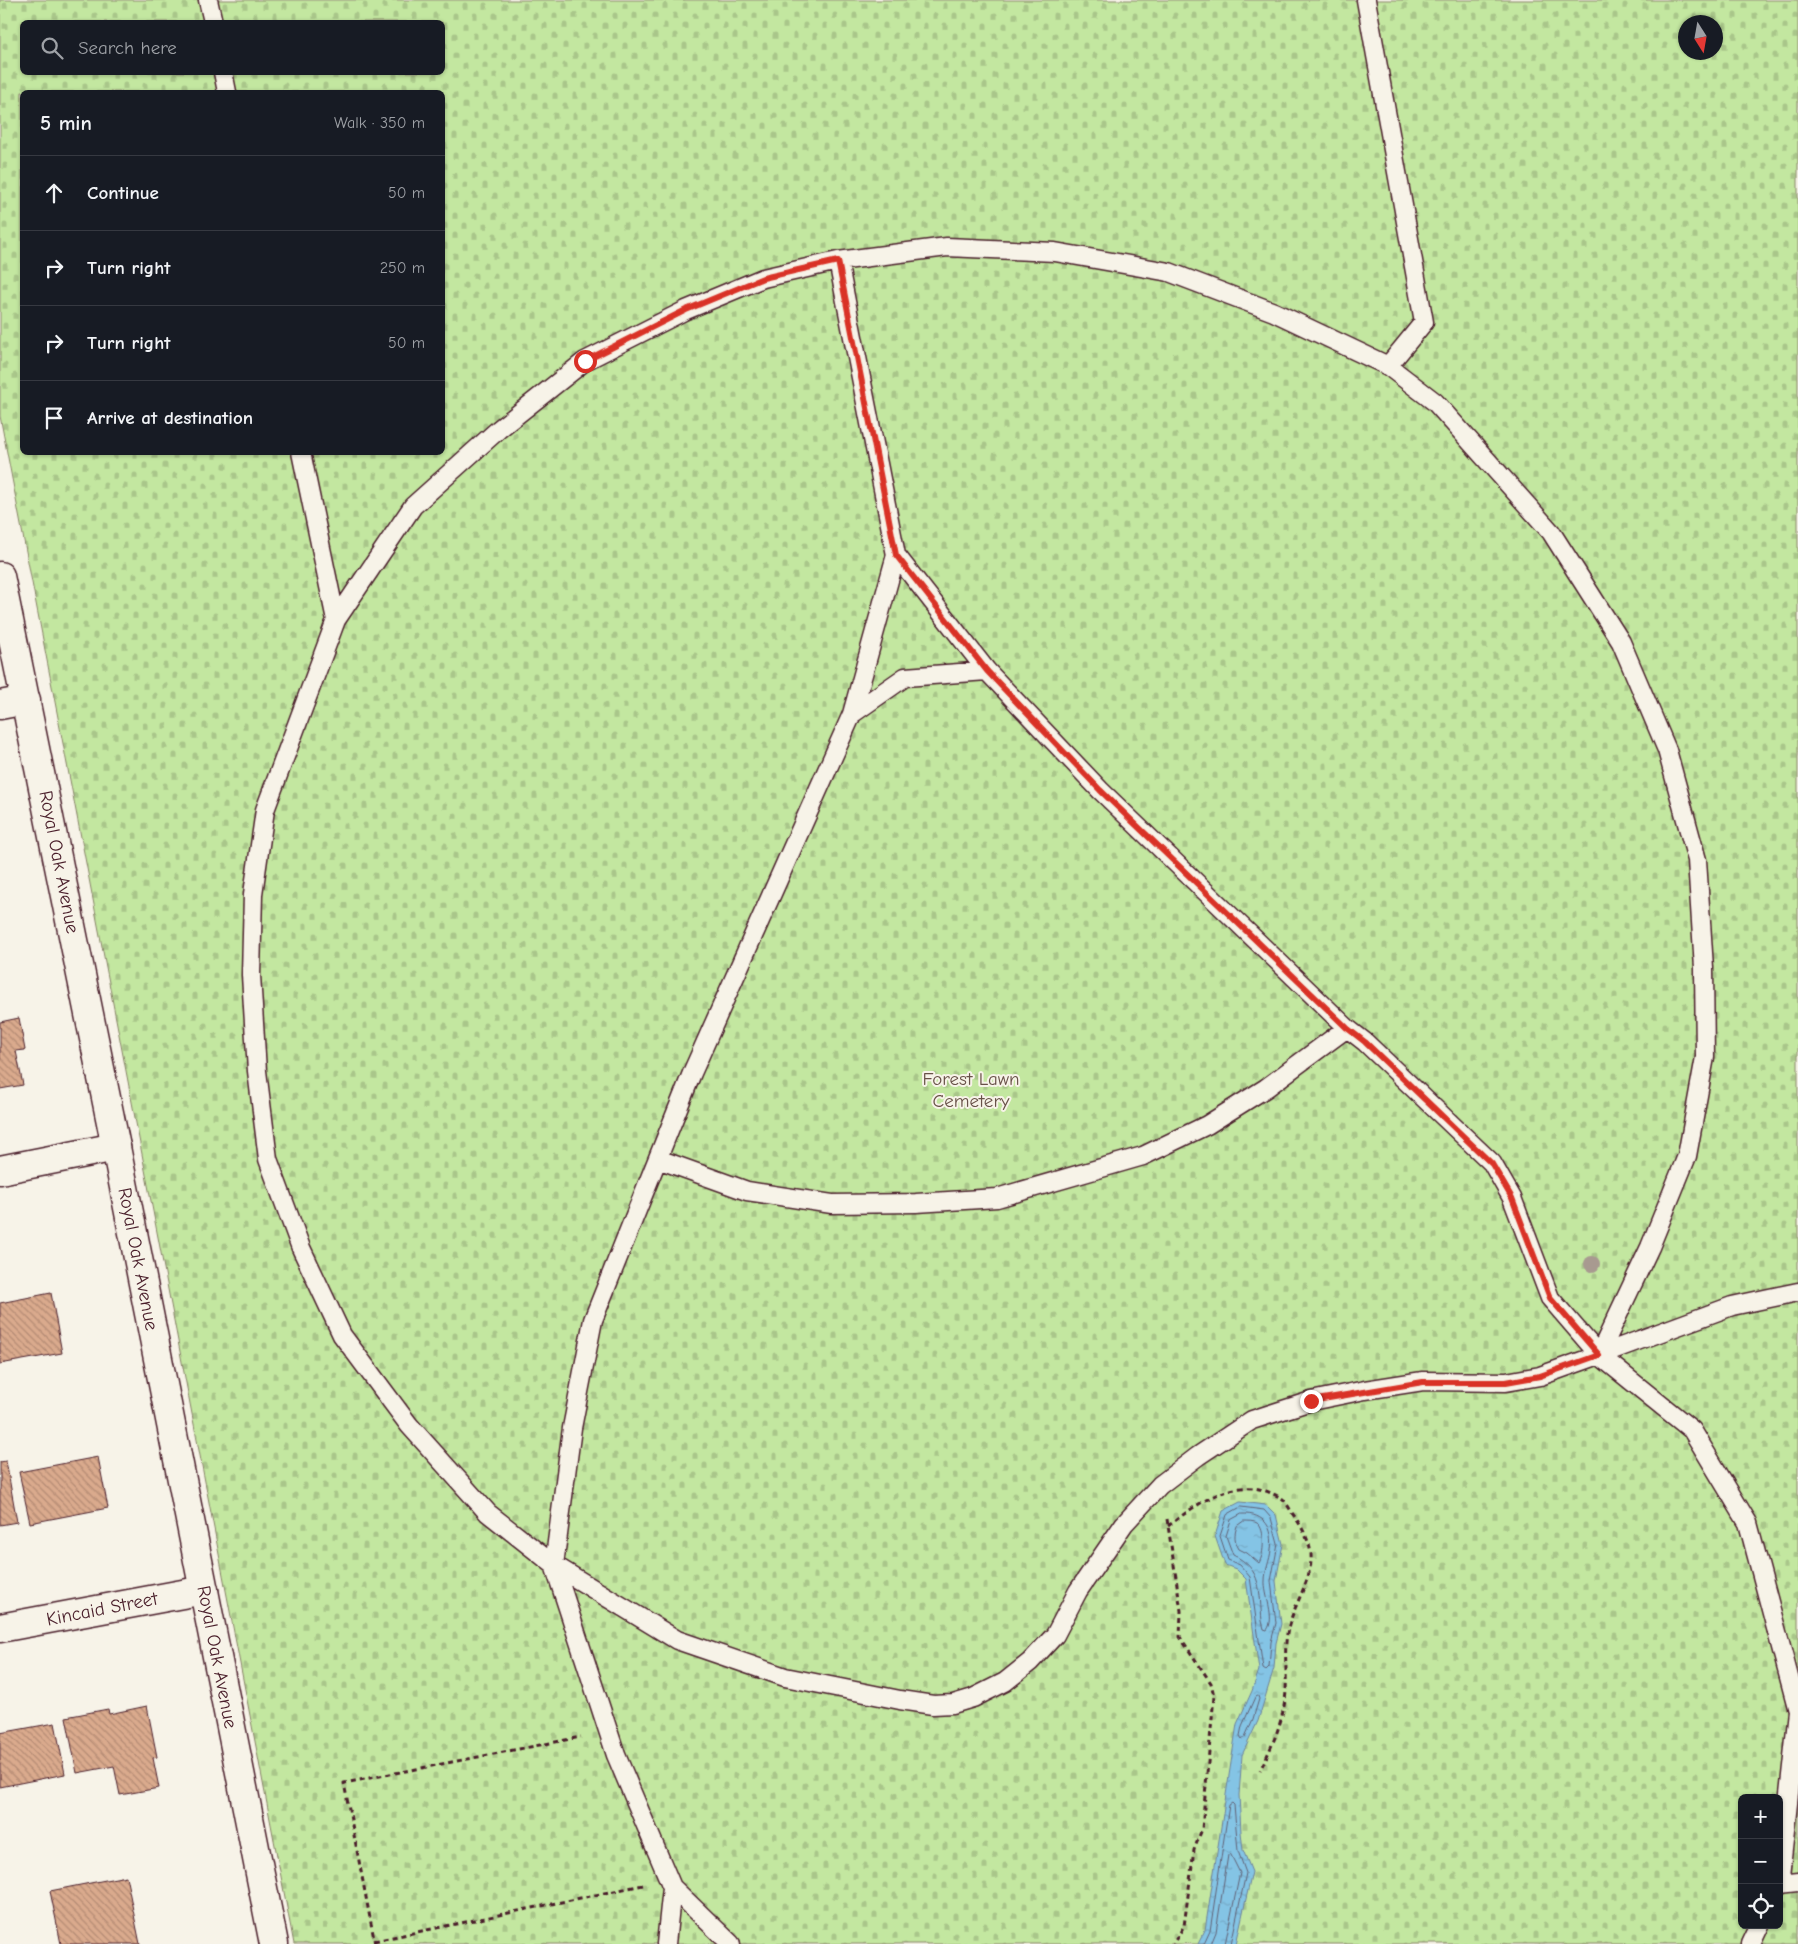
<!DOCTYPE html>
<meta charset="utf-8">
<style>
:root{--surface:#171b24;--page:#242831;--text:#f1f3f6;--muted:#9ea1a6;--line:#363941}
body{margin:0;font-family:"Comic Neue",sans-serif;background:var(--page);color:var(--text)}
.controls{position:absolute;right:15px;bottom:15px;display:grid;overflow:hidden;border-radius:8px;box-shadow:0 1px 4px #0004}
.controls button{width:45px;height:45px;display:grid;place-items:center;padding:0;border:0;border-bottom:1px solid var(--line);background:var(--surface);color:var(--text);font:25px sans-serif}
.compass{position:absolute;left:1678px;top:15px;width:45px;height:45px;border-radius:50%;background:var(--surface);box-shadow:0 1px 4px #0004;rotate:169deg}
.stop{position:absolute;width:15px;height:15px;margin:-11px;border:4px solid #d93025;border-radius:50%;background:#fff}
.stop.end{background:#d93025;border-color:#fff;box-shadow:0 1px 5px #0008}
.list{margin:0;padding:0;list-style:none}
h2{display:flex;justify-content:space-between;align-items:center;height:65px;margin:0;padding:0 20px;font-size:21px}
h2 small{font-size:16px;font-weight:400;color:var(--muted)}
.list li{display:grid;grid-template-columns:32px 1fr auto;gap:15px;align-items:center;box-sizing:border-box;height:75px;padding:0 20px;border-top:1px solid var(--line)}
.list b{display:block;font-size:19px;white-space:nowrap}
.list em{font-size:16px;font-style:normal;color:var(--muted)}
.icon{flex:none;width:28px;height:28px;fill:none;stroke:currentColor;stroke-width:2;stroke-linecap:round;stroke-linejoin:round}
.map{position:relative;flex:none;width:1798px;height:1944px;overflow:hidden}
.search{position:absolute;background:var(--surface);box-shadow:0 1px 4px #0004;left:20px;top:20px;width:425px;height:55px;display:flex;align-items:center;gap:12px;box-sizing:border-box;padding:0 18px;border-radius:8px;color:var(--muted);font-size:19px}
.panel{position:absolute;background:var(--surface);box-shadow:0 1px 4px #0004;left:20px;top:90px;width:425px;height:365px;border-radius:8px}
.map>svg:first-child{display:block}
.cemetery{fill:url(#cemetery-stones);stroke:#868366;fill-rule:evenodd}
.water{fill:url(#water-ripples);stroke:#6d829b}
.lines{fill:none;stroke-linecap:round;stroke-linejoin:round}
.shore{stroke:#616175;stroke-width:1}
.building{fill:url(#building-back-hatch);stroke:#4a1f2b}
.lane-casing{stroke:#4a1f2b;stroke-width:21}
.street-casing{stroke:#4a1f2b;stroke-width:31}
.secondary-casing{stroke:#4a1f2b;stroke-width:31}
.path{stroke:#4a1f2b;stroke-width:3;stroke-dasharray:5 4;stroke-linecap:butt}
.lane{stroke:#f7f3e8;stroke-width:18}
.street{stroke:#f7f3e8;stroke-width:28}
.secondary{stroke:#f7f3e8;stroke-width:28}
.tree{fill:#a89a90}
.route{stroke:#d93025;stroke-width:6}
.labels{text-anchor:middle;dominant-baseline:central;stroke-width:4;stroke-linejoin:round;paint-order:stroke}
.street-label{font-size:19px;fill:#4a1f2b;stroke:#f7f3e8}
.park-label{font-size:19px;fill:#685148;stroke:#f7f3e8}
</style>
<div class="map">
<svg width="1798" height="1944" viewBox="0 0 1798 1944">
<defs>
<pattern id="cemetery-stones" width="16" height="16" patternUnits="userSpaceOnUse" patternTransform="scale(1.25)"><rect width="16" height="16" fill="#c3e7a0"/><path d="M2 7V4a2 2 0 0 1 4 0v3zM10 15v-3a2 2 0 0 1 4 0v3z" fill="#a9c68a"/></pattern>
<pattern id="water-ripples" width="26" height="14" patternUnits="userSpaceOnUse" patternTransform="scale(1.25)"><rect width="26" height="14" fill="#84c4e5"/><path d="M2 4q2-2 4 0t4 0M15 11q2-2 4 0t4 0" fill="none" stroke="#74a8c5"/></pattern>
<pattern id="building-back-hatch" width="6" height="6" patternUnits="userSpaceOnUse" patternTransform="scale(1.25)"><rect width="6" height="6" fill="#daaa8d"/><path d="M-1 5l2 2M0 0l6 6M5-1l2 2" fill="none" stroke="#b38a73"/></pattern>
</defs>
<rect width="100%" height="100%" fill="#f7f3e8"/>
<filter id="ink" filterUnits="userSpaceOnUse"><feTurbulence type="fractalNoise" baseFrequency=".02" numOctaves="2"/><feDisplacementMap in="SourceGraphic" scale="10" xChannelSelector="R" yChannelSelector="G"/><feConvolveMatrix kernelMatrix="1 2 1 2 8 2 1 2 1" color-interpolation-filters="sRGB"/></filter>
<g filter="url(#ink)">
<path class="cemetery" d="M0 0H1798V1944H294L0 416ZM22 22H442V72H22ZM1686 22H1716V52H1686ZM22 92H442V452H22ZM1742 1798H1779V1925H1742Z"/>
<path class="water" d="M1240 1502 1266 1505 1276 1515 1283 1544 1276 1581 1281 1624 1276 1643 1274 1668 1258 1721 1242 1755 1239 1795 1241 1832 1243 1850 1252 1872 1236 1944H1198L1205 1930 1237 1724 1252 1691 1259 1670 1246 1579 1236 1569 1225 1565 1215 1536 1223 1511Z"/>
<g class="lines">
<path class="shore" d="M1241 1507 1264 1510 1271 1518 1278 1544 1271 1581 1276 1623 1271 1642 1269 1667 1266 1670 1263 1668 1250 1577 1240 1565 1228 1560 1220 1536 1227 1515Z
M1242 1514C1265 1513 1274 1528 1271 1550 1270 1560 1265 1570 1265 1581 1264 1595 1276 1618 1267 1630L1264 1629 1262 1621C1259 1592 1263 1569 1233 1555L1226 1536 1231 1520Z
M1244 1521C1248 1521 1254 1521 1257 1523 1266 1529 1264 1555 1259 1563L1247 1553 1239 1549C1234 1540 1234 1535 1237 1526Z
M1258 1696 1259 1699 1253 1719 1245 1737 1242 1739 1240 1736 1242 1726 1255 1697Z
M1204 1944 1210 1931 1229 1805 1232 1803 1234 1805 1238 1851 1246 1873 1231 1944
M1211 1944 1216 1932 1228 1855 1230 1853 1240 1873 1225 1944"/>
</g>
<path class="building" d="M19 1018 25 1050 16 1051 23 1085 0 1089V1022Z
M51 1293 62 1353 0 1364V1303Z
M98 1457 108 1508 30 1523 19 1472Z
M6 1461 17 1522 0 1525V1462Z
M147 1706 157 1757 153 1758 159 1788 120 1795 114 1766 77 1773 66 1717 108 1709 109 1714Z
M55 1723 65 1774 0 1787V1733Z
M126 1876 140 1944H61L50 1891Z"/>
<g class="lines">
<defs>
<path id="lane" d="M208 0 213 22
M1366 0 1424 322 1388 366
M223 72 227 92
M301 452 336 620
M896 555 987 671 1100 790 1347 1028 1365 1042 1492 1163 1512 1198 1550 1298 1599 1355 1732 1306 1798 1292
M852 714 905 677 987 671
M658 1159 747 1191 832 1204 916 1203 997 1198 1143 1156 1207 1125 1266 1088 1347 1028
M1599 1355 1692 1430 1748 1523 1798 1711 1779 1886
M1780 1884 1798 1882
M666 1944 672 1887
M731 1944 672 1887 616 1755 554 1565 488 1513 409 1425 342 1335 301 1248 268 1159 257 1071 251 975 253 894 265 810 336 620 413 506 499 429 585 361 686 310 763 278 838 261 947 247 1055 252 1169 272 1274 312 1388 366 1435 402 1551 532 1621 642 1667 750 1697 860 1704 968 1705 1057 1687 1156 1650 1247 1599 1355 1540 1376 1506 1382 1423 1381 1365 1390 1311 1401 1252 1420 1198 1456 1160 1485 1124 1524 1078 1591 1055 1635 1030 1662 1005 1682 973 1698 953 1704 933 1705 900 1700 785 1677 677 1640 554 1565 572 1428 593 1320 692 1073 852 714 896 555 838 261
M1751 1944 1760 1925"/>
<path id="street" d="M0 705 26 700
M0 1170 116 1147
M0 1628 204 1590"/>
<path id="secondary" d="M0 576 116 1147 274 1944"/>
</defs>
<use href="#lane" class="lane-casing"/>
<use href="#street" class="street-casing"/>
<use href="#secondary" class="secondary-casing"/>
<path class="path" d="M1167 1519 1181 1611 1180 1637 1211 1683 1214 1696 1202 1829 1194 1850 1184 1926 1173 1944
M1168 1526C1197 1504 1234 1476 1271 1493 1275 1495 1281 1497 1284 1500 1287 1504 1290 1509 1292 1513 1301 1525 1309 1539 1311 1554 1313 1580 1291 1608 1287 1634 1284 1653 1287 1672 1286 1691 1284 1719 1273 1745 1260 1770
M374 1941 643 1885
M375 1944 344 1783 581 1737"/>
<use href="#lane" class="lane"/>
<use href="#street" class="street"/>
<use href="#secondary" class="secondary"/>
</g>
<circle class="tree" cx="1592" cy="1264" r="8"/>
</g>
<g class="lines" filter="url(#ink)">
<path class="route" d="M585 361 686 310 763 278 838 261 896 555 987 671 1100 790 1347 1028 1365 1042 1492 1164 1512 1198 1550 1298 1599 1355 1540 1376 1506 1382H1423L1311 1401"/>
</g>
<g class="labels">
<g class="street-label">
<text transform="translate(59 862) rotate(79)">Royal Oak Avenue</text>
<text transform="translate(138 1259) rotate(79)">Royal Oak Avenue</text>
<text transform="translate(102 1609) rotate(-11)">Kincaid Street</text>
<text transform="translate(217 1657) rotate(79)">Royal Oak Avenue</text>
</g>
<g class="park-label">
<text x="971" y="1079">Forest Lawn<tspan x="971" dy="22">Cemetery</tspan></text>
</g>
</g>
</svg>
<div class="controls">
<button>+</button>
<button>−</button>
<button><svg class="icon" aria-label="locate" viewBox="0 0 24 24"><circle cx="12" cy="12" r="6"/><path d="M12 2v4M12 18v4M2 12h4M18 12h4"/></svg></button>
</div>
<svg class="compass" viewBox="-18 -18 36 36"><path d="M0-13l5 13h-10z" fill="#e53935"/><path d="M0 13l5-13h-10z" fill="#9ea1a6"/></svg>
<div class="stop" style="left:585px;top:361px"></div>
<div class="stop end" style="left:1311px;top:1401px"></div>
<div class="search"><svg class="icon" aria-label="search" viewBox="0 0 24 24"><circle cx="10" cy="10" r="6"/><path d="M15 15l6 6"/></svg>Search here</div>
<section class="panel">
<h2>5 min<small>Walk · 350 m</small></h2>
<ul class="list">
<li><svg class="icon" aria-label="ahead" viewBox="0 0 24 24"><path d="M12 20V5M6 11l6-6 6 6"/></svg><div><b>Continue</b></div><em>50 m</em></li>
<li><svg class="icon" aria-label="right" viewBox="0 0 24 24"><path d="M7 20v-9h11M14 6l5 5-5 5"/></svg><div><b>Turn right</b></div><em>250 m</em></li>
<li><svg class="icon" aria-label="right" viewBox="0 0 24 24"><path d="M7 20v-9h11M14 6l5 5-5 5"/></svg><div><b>Turn right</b></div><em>50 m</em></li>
<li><svg class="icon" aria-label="arrive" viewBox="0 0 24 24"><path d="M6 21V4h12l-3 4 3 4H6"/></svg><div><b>Arrive at destination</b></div></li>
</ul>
</section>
</div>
